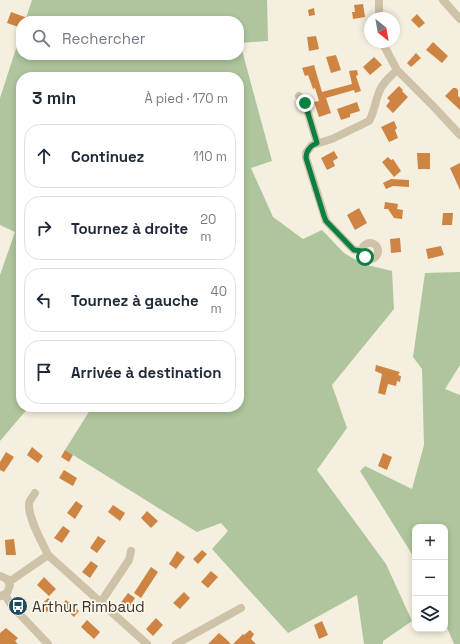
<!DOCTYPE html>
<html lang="fr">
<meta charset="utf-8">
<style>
:root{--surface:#fff;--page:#f2f2f3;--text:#1f2937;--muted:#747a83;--line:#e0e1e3}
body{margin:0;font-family:"Space Grotesk",sans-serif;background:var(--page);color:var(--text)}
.controls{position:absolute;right:12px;bottom:12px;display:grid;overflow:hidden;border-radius:8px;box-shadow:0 2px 6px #0003}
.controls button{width:36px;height:36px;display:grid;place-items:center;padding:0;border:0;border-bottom:1px solid var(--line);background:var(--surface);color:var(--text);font:20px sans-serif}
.compass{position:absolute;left:364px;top:12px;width:36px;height:36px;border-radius:50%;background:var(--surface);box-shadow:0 2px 6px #0003;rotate:149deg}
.stop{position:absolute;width:12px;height:12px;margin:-9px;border:3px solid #0b8043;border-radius:50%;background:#fff}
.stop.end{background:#0b8043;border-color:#fff;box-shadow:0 1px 4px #0008}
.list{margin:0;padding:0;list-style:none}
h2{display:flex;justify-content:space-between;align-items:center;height:52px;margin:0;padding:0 16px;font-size:17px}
h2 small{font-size:13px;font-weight:400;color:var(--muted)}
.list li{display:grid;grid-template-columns:26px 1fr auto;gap:12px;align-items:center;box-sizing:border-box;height:64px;margin:0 8px 8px;padding:0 8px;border:1px solid var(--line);border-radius:16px}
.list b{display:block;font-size:15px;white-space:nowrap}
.list em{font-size:13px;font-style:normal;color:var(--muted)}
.icon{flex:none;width:22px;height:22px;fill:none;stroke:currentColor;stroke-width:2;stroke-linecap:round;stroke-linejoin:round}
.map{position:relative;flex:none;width:460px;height:644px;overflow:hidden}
.search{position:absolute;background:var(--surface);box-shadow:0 2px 6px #0003;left:16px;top:16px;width:228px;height:44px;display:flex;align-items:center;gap:10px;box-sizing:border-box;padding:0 14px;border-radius:16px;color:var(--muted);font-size:15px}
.panel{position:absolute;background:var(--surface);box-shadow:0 2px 6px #0003;left:16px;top:72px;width:228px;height:340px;border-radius:16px}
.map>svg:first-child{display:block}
.green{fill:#aec59d}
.building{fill:#ce8443}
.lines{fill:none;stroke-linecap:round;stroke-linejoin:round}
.minor{stroke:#cec2a9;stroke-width:8}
.route{stroke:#0b8043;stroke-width:5}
.labels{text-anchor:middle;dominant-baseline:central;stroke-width:3.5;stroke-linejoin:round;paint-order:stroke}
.poi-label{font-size:15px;fill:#3b3329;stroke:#fbf8ec;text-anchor:start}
</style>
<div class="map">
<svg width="460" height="644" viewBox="0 0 460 644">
<rect width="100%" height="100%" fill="#f5efdf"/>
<path class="green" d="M32 0H267L268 41 240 43 272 161 251 168 273 217 303 239 322 230 344 253 363 264 392 271 394 309 332 385 347 428 317 470 386 564 412 621 383 641V644H364L357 595 288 633 212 549 228 531 221 523 197 532 65 450 92 407H239V77H21V407H29L0 441V275L15 232 0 225V98L21 33V55H239V21H25Z
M460 272V365L445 389 460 395V644H454L445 623V527H415V559L360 471 365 466 412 489 424 445 422 369 413 357 425 273Z"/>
<path class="building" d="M363 4 365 17 353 19 352 12H355L354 5Z
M314 8 315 15 309 16 308 10Z
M11 12 33 20V21H21V28L7 23Z
M417 14 425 23 419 28 411 20Z
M316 36 319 49 309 51 307 37Z
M433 42 448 56 442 63 426 50Z
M416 53 421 58 411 67 407 63Z
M336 55 341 70 331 73 326 57Z
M374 57 382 65 370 75 363 67Z
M314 65 322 92 352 84 349 71 357 70 358 75 356 76 361 91 355 93 354 90 326 98 331 113 319 117 314 102 319 101 315 88 313 89 308 75 305 76 302 68Z
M399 86 403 90 402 91 408 97 393 113 386 106 390 101 387 98Z
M453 88H456L458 90V96L460 98V110L445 96Z
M357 102 360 111 350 114V117L341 120 337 109Z
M394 121 397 128 395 130 398 138 389 142 381 127Z
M334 151 338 158 333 161 335 166 327 170 321 158Z
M417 153H430V169H418Z
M388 157 391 160 393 159 401 171 394 177 382 162Z
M460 163V190L450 168Z
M391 179 409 180V187L393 186 386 189 383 183Z
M385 202 398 204 397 209 403 210 402 219 394 218 388 209H384Z
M359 208 367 223 355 230 347 215Z
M443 213H453L452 225H442Z
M400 238 401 252 391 253 390 239Z
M441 246 444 255 428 259 426 249Z
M376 365 400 372 398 375 401 376 400 382 397 381 396 386 388 384 385 395 378 393 382 374 375 371Z
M32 447 43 456 38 463 27 455Z
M65 450 73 455 69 462 61 457Z
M6 452 14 457 4 472 0 470V462Z
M383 453 392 457 387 470 378 466Z
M64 470 77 478 73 486 59 478Z
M76 501 83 506 75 519 67 513Z
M113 505 125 513 120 521 108 512Z
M147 511 158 521 151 528 141 518Z
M63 526 70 531 62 543 54 538Z
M98 536 106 541 97 553 90 548Z
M14 539 16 555H6L5 540Z
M202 550 207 554 198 564 193 559Z
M177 551 185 557 176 569 169 564Z
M91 561 98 566 90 578 82 572Z
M151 567 158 572 141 598 134 593Z
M211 571 218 577 208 588 201 582Z
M44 577 56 589 49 596 37 585Z
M184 592 190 598 180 609 173 603Z
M128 593 135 598 127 611 119 605Z
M48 598 54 604 47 612 40 606Z
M66 600 79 611 74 617 61 605Z
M156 618 163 625 153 636 146 629Z
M87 620 100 632 94 639 81 627Z
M322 621 328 635 319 639 314 625Z
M6 628 18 638 15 641 18 644H0V633Z
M250 630 254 634 251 639 256 644H233L243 634 244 635Z
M219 633 226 639 231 644H208Z"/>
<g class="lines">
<path class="minor" d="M443 0 460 19
M379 18V0
M382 42 397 70 434 107 460 135
M299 96 305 103 317 143
M362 251a8 8 0 1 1 16 0a8 8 0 1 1-16 0Z
M362 251 354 250 351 247 326 221 306 158V153L312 145 332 139 369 121C375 111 375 100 380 90 383 82 391 76 397 70
M35 493C33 497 29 500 29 504 28 518 42 542 48 555
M0 576 7 579 10 585 7 593 1 596
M9 582 48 555 147 644
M5 595 12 606 48 644
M101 602 129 560 131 551
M176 644 241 608"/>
</g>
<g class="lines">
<path class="route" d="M305 103 317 143C310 146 306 150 306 158L324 216 326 221 351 247 354 250 362 251 365 257"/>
</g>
<defs>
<symbol id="bus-disc" viewBox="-11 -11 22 22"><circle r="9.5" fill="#1b4c60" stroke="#fbf8ec"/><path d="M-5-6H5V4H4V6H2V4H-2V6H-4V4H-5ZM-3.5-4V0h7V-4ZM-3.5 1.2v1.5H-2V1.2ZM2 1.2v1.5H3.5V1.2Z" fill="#fff"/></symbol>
</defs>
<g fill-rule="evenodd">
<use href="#bus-disc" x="7" y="595" width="22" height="22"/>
</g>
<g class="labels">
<g class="poi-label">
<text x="32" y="606">Arthur Rimbaud</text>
</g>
</g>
</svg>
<div class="controls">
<button>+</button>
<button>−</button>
<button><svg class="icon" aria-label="layers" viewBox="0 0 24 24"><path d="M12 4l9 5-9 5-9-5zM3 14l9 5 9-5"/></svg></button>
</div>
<svg class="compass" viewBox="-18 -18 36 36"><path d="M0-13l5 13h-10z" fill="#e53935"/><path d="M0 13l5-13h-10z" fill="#747a83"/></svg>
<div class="stop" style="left:365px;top:257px"></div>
<div class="stop end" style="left:305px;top:103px"></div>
<div class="search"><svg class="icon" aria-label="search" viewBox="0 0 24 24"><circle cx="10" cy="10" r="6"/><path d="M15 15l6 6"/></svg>Rechercher</div>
<section class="panel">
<h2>3 min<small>À pied · 170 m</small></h2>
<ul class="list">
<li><svg class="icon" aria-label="ahead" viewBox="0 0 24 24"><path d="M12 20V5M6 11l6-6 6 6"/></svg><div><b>Continuez</b></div><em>110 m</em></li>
<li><svg class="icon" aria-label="right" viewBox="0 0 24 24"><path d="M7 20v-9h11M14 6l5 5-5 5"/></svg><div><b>Tournez à droite</b></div><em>20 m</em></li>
<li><svg class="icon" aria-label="left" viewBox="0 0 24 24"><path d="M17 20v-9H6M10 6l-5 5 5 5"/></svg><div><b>Tournez à gauche</b></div><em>40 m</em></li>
<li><svg class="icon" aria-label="arrive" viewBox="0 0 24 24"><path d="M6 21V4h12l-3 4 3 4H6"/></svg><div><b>Arrivée à destination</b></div></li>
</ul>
</section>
</div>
